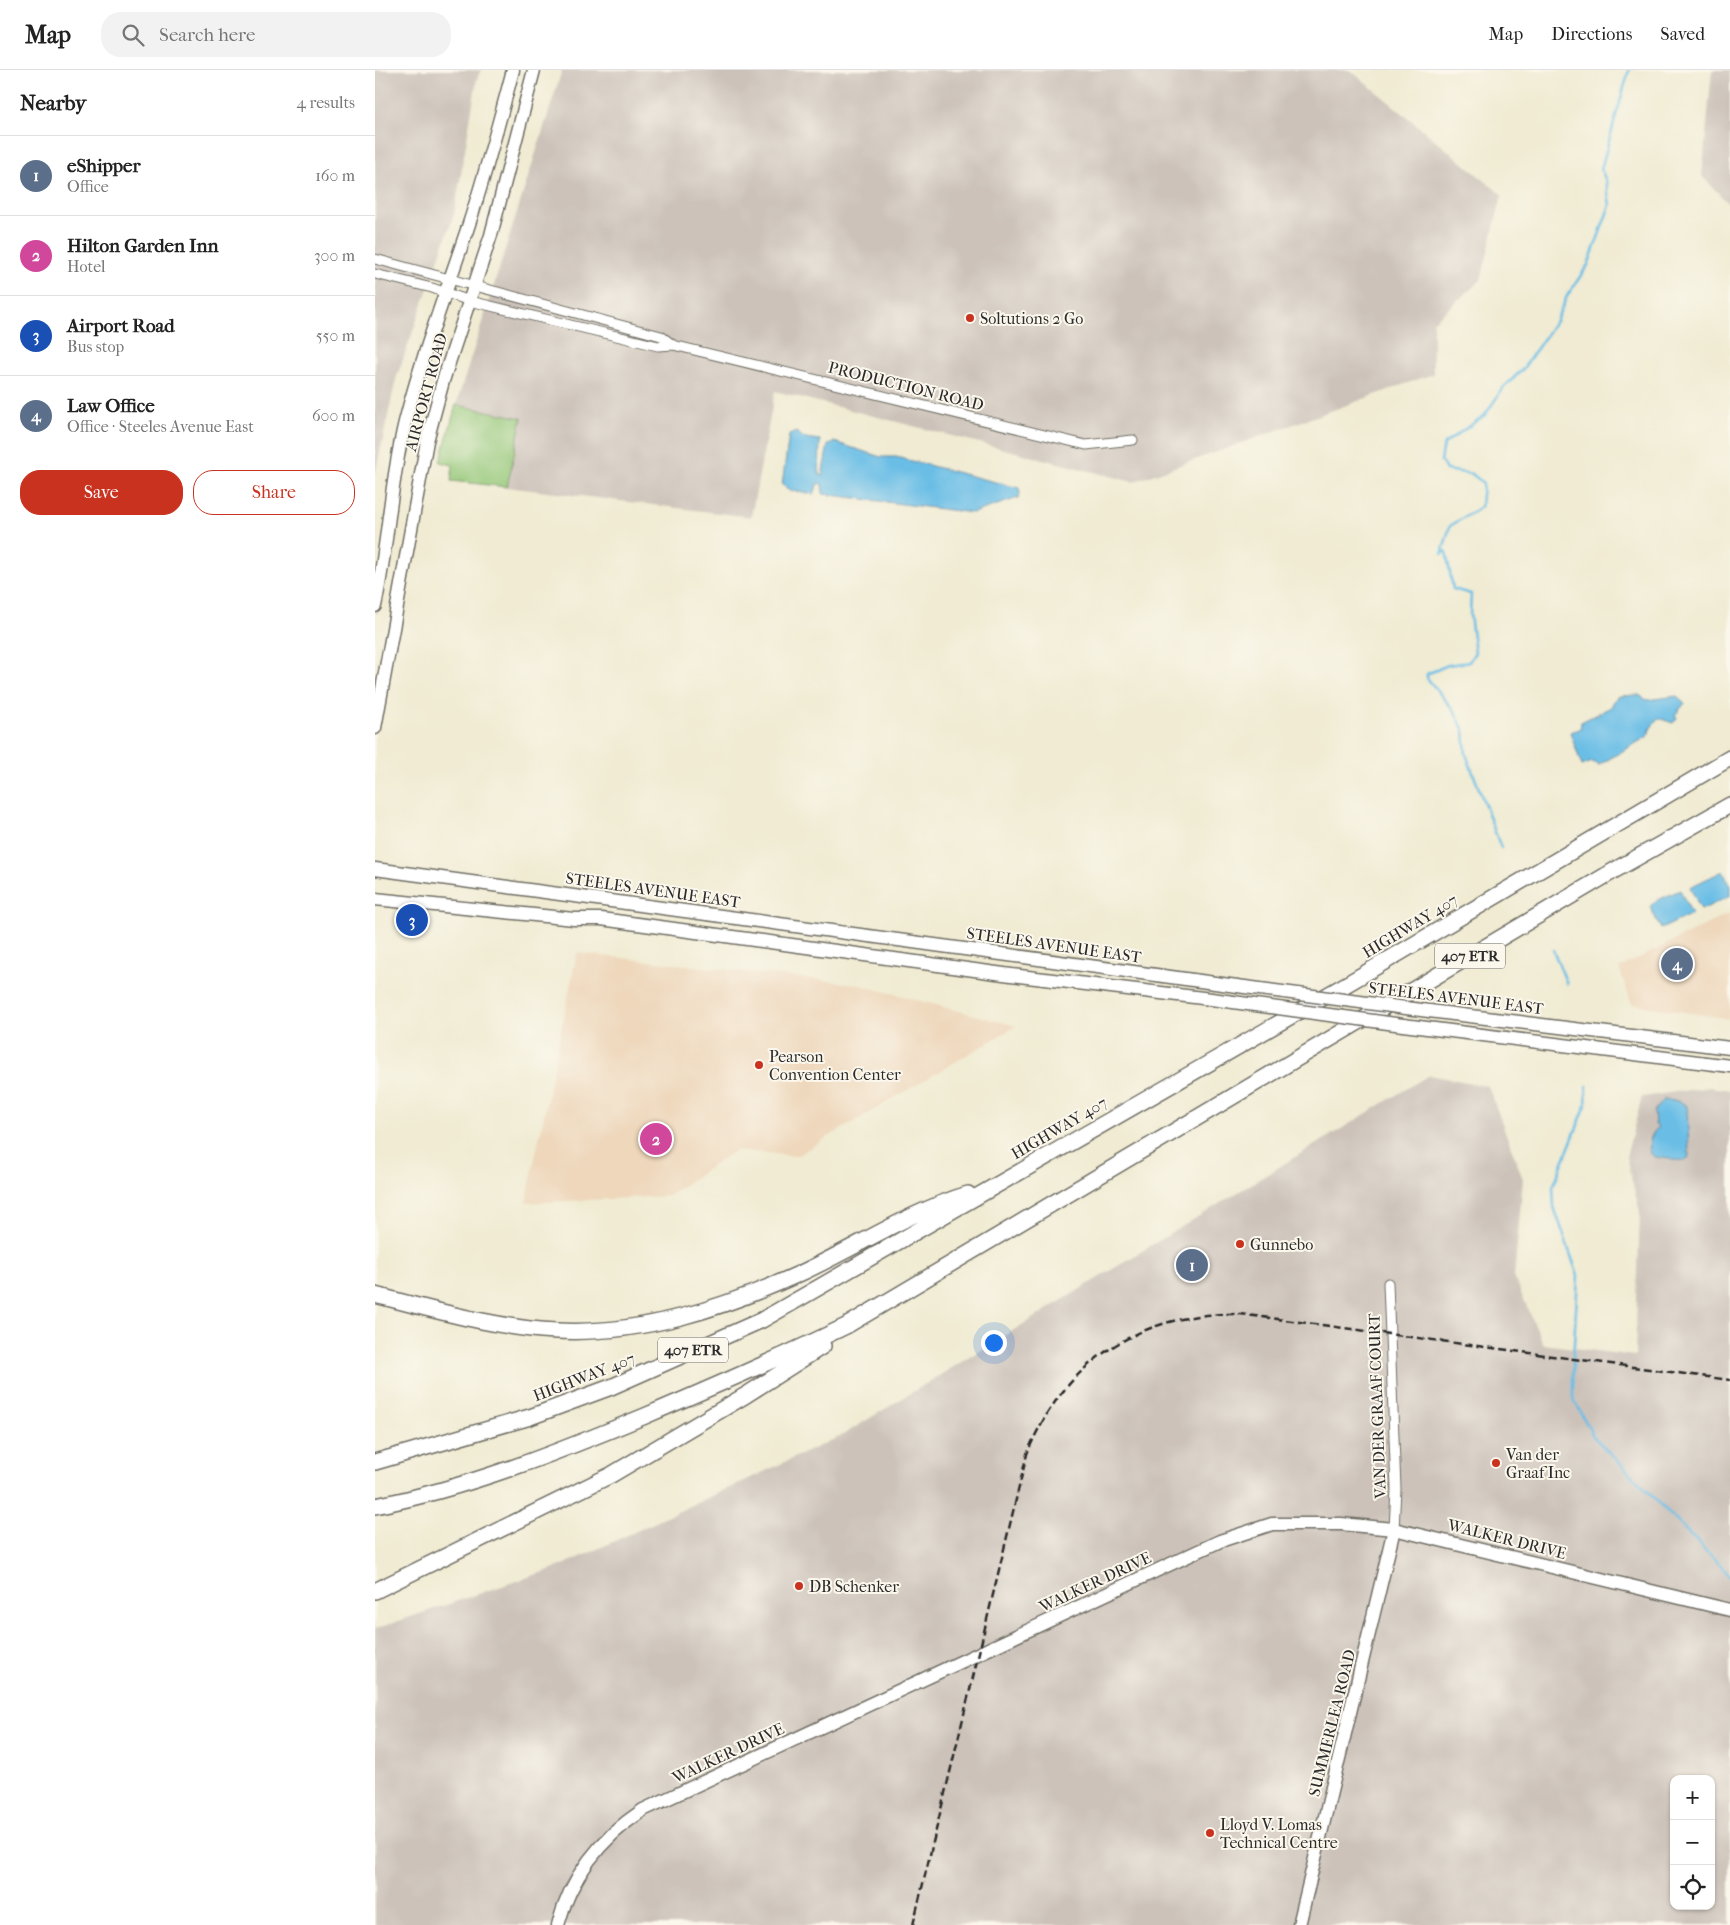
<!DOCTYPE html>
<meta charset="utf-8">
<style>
:root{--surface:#fff;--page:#f2f2f2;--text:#222;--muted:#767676;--line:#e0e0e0;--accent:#c8321e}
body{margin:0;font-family:"IM FELL French Canon",serif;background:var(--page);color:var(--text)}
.controls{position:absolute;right:15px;bottom:15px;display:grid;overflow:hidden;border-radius:10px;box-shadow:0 1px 4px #0004}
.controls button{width:45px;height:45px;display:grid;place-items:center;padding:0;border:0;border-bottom:1px solid var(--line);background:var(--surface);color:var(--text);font:25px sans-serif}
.you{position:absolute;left:618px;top:1272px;width:18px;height:18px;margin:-12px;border:4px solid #fff;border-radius:50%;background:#1a73e8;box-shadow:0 0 0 8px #1a73e833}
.badge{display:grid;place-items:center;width:32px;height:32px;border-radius:50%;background:var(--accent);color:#fff;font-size:16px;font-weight:700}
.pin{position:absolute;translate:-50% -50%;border:2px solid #fff;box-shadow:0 1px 5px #0006}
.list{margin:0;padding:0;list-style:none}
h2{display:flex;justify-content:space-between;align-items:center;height:65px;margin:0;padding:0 20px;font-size:21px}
h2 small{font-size:16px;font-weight:400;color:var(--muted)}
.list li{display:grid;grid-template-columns:32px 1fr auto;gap:15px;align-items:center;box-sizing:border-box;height:80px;padding:0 20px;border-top:1px solid var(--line)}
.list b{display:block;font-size:19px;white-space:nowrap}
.list p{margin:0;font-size:16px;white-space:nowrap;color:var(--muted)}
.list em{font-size:16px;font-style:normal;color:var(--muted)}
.actions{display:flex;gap:10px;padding:15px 20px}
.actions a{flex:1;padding:11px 0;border:1px solid var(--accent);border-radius:20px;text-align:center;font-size:18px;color:var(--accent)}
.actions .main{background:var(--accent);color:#fff}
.icon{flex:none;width:28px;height:28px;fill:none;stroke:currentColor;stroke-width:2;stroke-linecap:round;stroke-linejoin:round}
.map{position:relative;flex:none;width:1355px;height:1855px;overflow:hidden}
header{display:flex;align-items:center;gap:30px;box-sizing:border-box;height:70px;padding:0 25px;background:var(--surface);border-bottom:1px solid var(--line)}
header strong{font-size:24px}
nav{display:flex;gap:28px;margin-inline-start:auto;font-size:18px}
.search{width:350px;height:45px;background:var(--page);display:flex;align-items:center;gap:12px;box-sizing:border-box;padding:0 18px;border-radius:20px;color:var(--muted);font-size:19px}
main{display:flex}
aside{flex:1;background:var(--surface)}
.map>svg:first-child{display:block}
.built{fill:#eed7bb}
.industrial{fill:#ccc2b9;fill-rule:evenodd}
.green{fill:#95c879;stroke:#607a52}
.water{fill:#6bbee6;stroke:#4b7488}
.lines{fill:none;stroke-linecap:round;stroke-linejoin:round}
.stream{stroke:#6bbee6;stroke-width:2.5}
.street-casing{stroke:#706e65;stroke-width:11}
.secondary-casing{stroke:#706e65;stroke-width:15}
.highway-casing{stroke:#706e65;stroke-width:18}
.street{stroke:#fff;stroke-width:9}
.secondary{stroke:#fff;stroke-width:12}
.highway{stroke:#fff;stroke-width:15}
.rail{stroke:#2b2b2b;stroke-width:2.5;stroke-dasharray:8 4;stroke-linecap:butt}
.secondary-bridge-casing{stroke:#706e65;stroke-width:15;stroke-linecap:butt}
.secondary-bridge{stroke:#fff;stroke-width:12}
.poi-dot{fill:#c8321e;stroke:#fbf7ec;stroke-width:2}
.labels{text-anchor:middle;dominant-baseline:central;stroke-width:4;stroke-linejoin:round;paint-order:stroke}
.shield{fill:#fbf7ec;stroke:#696865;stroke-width:1}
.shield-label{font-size:15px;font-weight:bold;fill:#2b2b2b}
.poi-label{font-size:16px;fill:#2b2b2b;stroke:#fbf7ec;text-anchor:start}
.street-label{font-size:16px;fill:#2b2b2b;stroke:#fbf7ec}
</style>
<header>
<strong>Map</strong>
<div class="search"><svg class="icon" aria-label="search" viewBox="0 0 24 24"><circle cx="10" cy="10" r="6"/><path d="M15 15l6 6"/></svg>Search here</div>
<nav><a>Map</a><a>Directions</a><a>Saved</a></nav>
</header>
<main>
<aside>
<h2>Nearby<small>4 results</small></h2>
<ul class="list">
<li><span class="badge" style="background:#5c6f8a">1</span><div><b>eShipper</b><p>Office</p></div><em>160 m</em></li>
<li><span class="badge" style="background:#d1479c">2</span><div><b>Hilton Garden Inn</b><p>Hotel</p></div><em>300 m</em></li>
<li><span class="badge" style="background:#1a4fb4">3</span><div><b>Airport Road</b><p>Bus stop</p></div><em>550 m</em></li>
<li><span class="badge" style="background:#5c6f8a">4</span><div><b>Law Office</b><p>Office · Steeles Avenue East</p></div><em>600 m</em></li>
</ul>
<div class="actions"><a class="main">Save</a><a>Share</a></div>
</aside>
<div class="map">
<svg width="1355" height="1855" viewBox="0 0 1355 1855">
<rect width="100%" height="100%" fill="#fbf7ec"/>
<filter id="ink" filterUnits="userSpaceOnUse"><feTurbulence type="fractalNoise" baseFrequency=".02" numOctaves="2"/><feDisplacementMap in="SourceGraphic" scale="10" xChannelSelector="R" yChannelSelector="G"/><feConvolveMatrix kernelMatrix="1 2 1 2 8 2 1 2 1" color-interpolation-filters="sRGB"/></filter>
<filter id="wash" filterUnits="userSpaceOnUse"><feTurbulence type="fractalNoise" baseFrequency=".0096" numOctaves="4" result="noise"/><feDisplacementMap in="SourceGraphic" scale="20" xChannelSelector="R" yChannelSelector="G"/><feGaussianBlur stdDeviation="1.12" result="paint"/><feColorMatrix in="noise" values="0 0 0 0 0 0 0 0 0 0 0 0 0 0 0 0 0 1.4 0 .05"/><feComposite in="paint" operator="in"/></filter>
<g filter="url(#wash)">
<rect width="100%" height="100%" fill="#f0ebd2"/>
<path class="built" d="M1355 843V949L1257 934 1244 898Z
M202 883 481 914 641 956 421 1086 361 1080 293 1126 151 1133Z"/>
<path class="industrial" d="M0 0H106L102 9 79 145 21 309 0 405Z
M187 0H975L1127 125 1106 210 1058 252V304L758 412 400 321 376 447 132 417 147 348 81 335Z
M1337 0H1355V135L1327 106Z
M1054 1005 1113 1016 1148 1109 1139 1207 1168 1274 1260 1286 1265 1142 1251 1087 1267 1027 1335 1017 1355 1020V1855H0V1559L186 1496 466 1366ZM1299 1709H1336V1836H1299Z"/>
<path class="green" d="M81 335 147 348 132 417 76 411 78 395 65 392Z"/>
<path class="water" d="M421 362 429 368 445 370 444 404 447 406 453 375 459 372 506 387H521L644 418 645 424 643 428 598 443 448 424 447 414 443 413 439 424 417 421 407 415 414 365Z
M1264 625 1272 630 1302 626 1310 633 1300 645 1302 648 1298 653 1283 648 1275 659 1273 666 1224 695 1217 692 1207 696 1195 662 1205 659 1206 652 1236 637 1240 629 1245 626Z
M1348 801 1355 816V826L1326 840 1315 817Z
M1305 820 1317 844 1286 859 1275 837 1279 832Z
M1288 1030 1304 1031 1312 1036 1314 1084 1313 1089 1309 1091 1280 1087 1275 1083C1274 1073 1275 1064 1283 1058L1280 1054 1279 1041Z"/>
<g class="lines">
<path class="stream" d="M1126 778 1091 684 1089 661 1080 642 1052 608V604L1073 595 1094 592 1100 582 1095 545 1096 524 1078 519 1071 481 1067 484 1075 456 1106 437 1108 413 1097 404 1071 400 1066 391 1069 374 1110 345 1128 318 1147 300 1181 251 1192 226 1213 195 1235 135 1231 111 1226 99 1254 0
M1178 880 1192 914
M1212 1016 1211 1035 1178 1117 1179 1137 1203 1206 1198 1291V1328L1218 1366 1349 1499 1355 1507"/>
</g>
</g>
<g filter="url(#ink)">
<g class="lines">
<defs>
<path id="street" d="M0 189 286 266 298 275
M0 204 57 218 95 231 283 276 298 275 711 375 758 370
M1013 1213 1021 1419 1019 1459"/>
<path id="secondary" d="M0 536C13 475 15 413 30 352 47 286 71 222 93 157 110 106 124 52 138 0
M0 658 52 371 68 311 116 165 159 0
M0 799 862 916
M0 829 199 849H226L636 905 836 929
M1054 941 1355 978
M1028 955 1355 996
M183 1855C196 1806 226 1768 268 1740L845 1471 897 1454H966L1019 1459 1355 1540
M924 1855 1019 1459"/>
<path id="highway" d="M0 1225C60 1240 120 1258 182 1261 267 1265 349 1238 426 1203 482 1177 534 1142 593 1124
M0 1392 155 1347 236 1317 387 1250 977 911 1355 688
M0 1436C93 1418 183 1382 270 1346 338 1317 405 1288 471 1256L1240 800 1355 735
M0 1521 236 1405 371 1325 448 1276"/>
</defs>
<use href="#street" class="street-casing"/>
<use href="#secondary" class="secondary-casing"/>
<use href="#highway" class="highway-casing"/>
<use href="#street" class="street"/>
<use href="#secondary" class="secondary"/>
<use href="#highway" class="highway"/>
<path class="rail" d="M538 1855 652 1384C688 1293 766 1241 865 1244L1355 1310"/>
<defs>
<path id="secondary-bridge" d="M862 916 1054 941
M836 929 1028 955"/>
</defs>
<use href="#secondary-bridge" class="secondary-bridge-casing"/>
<use href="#secondary-bridge" class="secondary-bridge"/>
</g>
</g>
<g class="poi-dot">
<circle cx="595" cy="248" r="5"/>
<circle cx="384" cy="995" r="5"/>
<circle cx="865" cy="1174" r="5"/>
<circle cx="1121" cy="1393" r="5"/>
<circle cx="424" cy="1516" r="5"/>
<circle cx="835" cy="1763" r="5"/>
</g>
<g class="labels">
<g class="shield">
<rect x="1060" y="873.5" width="70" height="25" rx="4"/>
<rect x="283" y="1267.5" width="70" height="25" rx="4"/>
</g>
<g class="shield-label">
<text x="1095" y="886">407 ETR</text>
<text x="318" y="1280">407 ETR</text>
</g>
<g class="poi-label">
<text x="605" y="248">Soltutions 2 Go</text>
<text x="394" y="986">Pearson<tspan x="394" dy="18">Convention Center</tspan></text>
<text x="875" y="1174">Gunnebo</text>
<text x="1131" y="1384">Van der<tspan x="1131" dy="18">Graaf Inc</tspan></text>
<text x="434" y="1516">DB Schenker</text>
<text x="845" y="1754">Lloyd V. Lomas<tspan x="845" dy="18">Technical Centre</tspan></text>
</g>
<g class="street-label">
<text transform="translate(531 316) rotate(14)">PRODUCTION ROAD</text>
<text transform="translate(51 322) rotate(-75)">AIRPORT ROAD</text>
<text transform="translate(278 820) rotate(8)">STEELES AVENUE EAST</text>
<text transform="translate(1035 856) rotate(-31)">HIGHWAY 407</text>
<text transform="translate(679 875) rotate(8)">STEELES AVENUE EAST</text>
<text transform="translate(1081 928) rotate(7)">STEELES AVENUE EAST</text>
<text transform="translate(684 1058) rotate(-30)">HIGHWAY 407</text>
<text transform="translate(209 1307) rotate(-21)">HIGHWAY 407</text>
<text transform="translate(1002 1336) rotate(-92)">VAN DER GRAAF COURT</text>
<text transform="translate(1132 1469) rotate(14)">WALKER DRIVE</text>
<text transform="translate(720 1512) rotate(-25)">WALKER DRIVE</text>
<text transform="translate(957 1653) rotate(-76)">SUMMERLEA ROAD</text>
<text transform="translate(353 1683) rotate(-25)">WALKER DRIVE</text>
</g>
</g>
</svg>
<div class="controls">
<button>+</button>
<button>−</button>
<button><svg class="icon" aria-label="locate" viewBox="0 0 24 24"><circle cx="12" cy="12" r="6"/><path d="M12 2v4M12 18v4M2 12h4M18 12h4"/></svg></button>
</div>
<div class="you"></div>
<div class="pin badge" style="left:817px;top:1195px;background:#5c6f8a">1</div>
<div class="pin badge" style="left:281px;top:1069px;background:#d1479c">2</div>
<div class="pin badge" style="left:37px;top:850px;background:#1a4fb4">3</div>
<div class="pin badge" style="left:1302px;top:894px;background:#5c6f8a">4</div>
</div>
</main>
